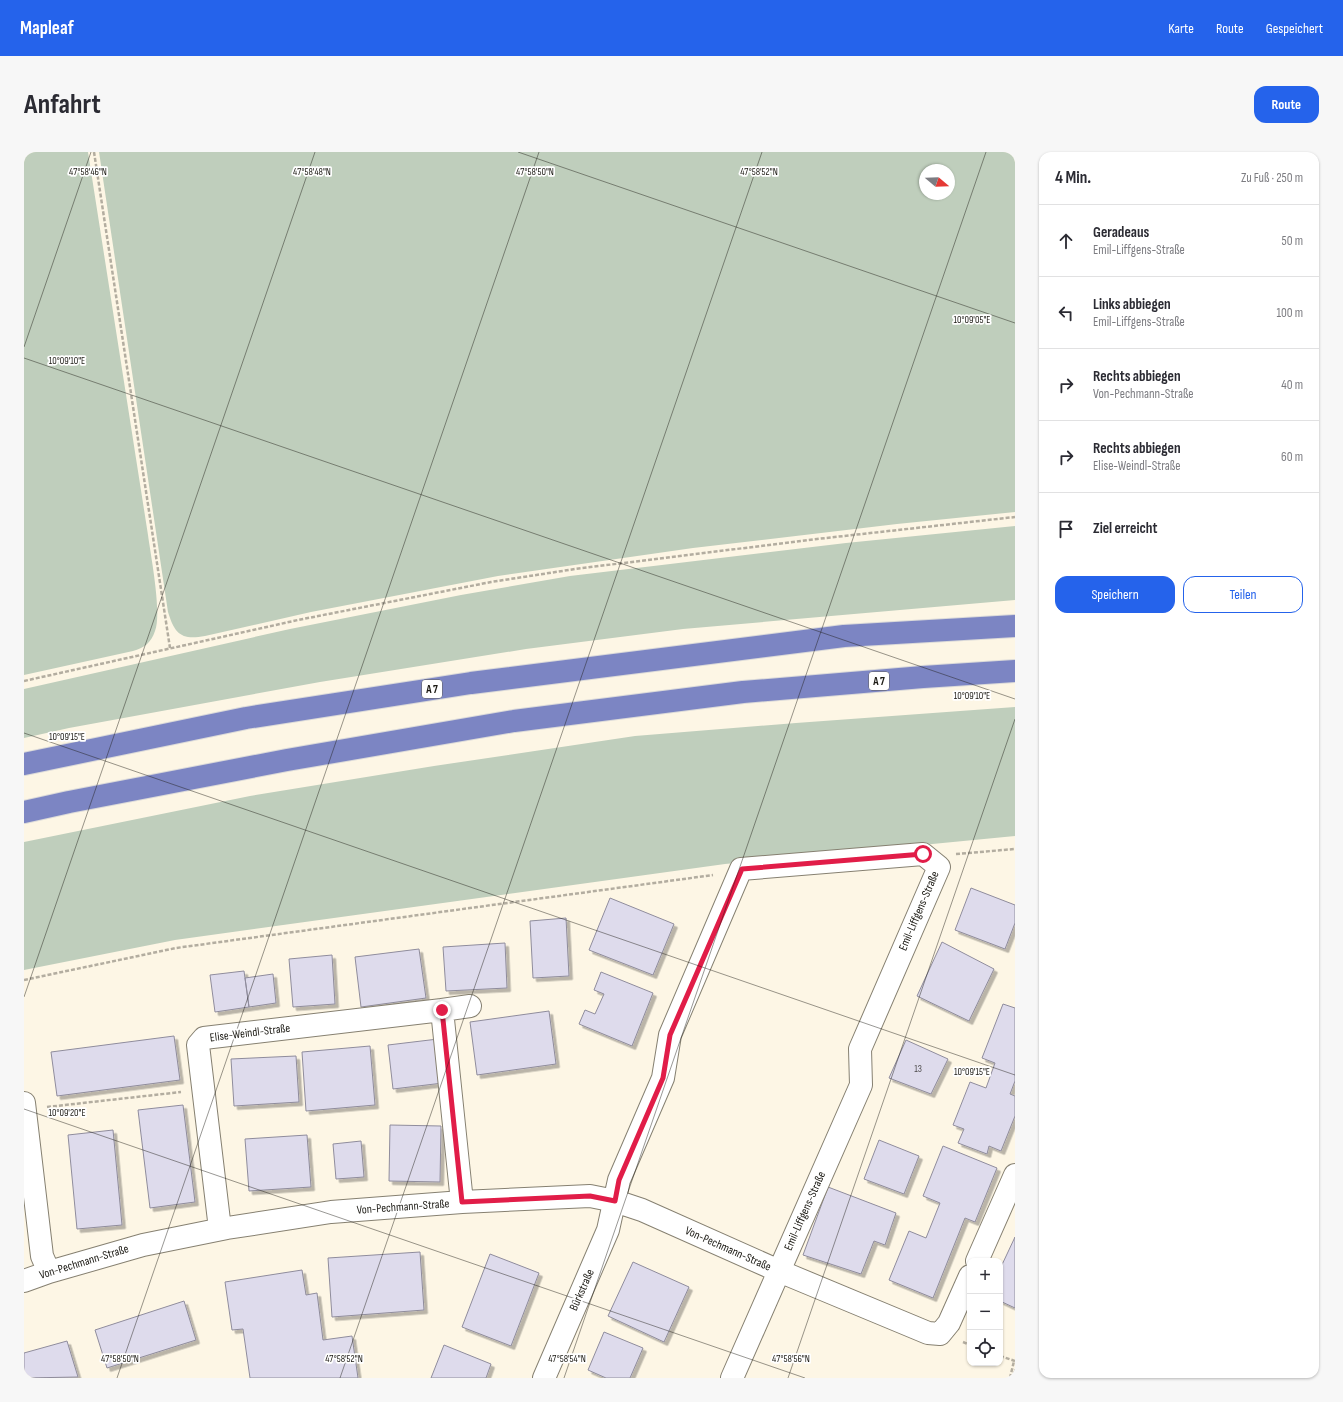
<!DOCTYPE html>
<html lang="de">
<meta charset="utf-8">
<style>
:root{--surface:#fff;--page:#f7f7f7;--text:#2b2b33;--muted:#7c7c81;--line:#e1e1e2;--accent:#2563eb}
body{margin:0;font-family:"Sofia Sans Condensed",sans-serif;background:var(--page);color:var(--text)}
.controls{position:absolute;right:12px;bottom:12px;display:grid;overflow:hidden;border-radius:8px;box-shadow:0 1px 3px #0004}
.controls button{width:36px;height:36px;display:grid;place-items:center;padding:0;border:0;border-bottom:1px solid var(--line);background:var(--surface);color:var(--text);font:20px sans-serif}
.compass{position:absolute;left:895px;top:12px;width:36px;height:36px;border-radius:50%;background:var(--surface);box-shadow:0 1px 3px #0004;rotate:109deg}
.stop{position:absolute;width:12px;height:12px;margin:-9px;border:3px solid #e11d48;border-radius:50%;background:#fff}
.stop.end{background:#e11d48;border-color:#fff;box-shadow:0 1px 4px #0008}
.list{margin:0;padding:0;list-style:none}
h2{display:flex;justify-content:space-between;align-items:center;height:52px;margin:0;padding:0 16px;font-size:17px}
h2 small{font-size:13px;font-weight:400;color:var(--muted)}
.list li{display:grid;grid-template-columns:26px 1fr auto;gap:12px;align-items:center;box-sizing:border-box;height:72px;padding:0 16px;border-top:1px solid var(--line)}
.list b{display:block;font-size:15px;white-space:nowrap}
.list p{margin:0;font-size:13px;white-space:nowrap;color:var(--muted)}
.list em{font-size:13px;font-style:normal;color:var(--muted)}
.actions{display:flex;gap:8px;padding:12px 16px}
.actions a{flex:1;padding:9px 0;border:1px solid var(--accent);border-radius:12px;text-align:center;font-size:14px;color:var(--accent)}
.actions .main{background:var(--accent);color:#fff}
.icon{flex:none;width:22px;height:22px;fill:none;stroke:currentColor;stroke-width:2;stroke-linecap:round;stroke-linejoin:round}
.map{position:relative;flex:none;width:991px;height:1226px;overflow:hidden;border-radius:12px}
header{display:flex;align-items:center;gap:24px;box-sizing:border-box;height:56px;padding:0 20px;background:var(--accent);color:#fff}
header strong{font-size:19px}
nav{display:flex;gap:22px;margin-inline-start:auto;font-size:14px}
.intro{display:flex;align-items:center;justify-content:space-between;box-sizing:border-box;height:96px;padding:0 24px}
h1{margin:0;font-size:28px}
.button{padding:10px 18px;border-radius:12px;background:var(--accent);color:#fff;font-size:14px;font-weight:700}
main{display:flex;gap:24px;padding:0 24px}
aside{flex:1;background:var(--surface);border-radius:12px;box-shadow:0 1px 3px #0004}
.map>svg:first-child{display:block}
.green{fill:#bfcebc;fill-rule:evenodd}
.building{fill:#dedbec;stroke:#8f8c9c;filter:url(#shadow)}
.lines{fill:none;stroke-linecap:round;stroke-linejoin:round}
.minor-casing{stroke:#868071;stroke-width:24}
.highway-casing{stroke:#dbdad9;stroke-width:24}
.path{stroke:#b3ada0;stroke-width:2.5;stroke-dasharray:4 2;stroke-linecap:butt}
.minor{stroke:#fff;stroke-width:22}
.highway{stroke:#7c85c3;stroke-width:22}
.route{stroke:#e11d48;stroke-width:5}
.ticks{fill:none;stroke:#1c1a14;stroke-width:1;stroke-opacity:0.45}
.labels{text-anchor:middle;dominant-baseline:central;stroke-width:3.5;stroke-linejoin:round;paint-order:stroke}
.number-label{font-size:10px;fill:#4c4a4a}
.shield{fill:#fff;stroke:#605f5a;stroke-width:1}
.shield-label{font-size:11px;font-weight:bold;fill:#1c1a14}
.street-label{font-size:12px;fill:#1c1a14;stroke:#fff}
.ticks-label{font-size:10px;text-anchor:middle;fill:#1c1a14;stroke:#fff;stroke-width:3.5;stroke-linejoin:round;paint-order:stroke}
</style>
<header>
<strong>Mapleaf</strong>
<nav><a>Karte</a><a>Route</a><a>Gespeichert</a></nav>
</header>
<div class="intro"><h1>Anfahrt</h1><a class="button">Route</a></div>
<main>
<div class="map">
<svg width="991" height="1226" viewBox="0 0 991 1226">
<defs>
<filter id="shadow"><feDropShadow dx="3.5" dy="3.5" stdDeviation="0" flood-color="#0004"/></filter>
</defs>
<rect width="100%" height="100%" fill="#fdf6e5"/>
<path class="green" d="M0 0H64L124 383C127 405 138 461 131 479 127 491 120 496 109 499L0 523Z
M75 0H991V360L873 372 669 396 474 424 287 460 181 484C158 488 151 483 144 460ZM901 18H925V42H901Z
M991 374V448L659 477 502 497 296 530 45 576 0 586V537L266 477 437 443 546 424 822 391Z
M991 555V684L701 712 151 788 0 818V690L226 644 410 614 611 584 772 571Z"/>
<path class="building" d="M947 736 991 753V771L981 797 931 778Z
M586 746 650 772 629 823 565 798Z
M542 766 545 824 509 826 506 769Z
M918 790 970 817 945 869 893 844Z
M481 791 483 836 422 839 419 795Z
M395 797 402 846 337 855 331 805Z
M308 803 311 852 269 855 265 807Z
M220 819 225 855 191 860 186 823Z
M577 820 629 841 608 894 555 872 561 858 571 862 580 842 570 838Z
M249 822 252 851 225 855 221 826Z
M979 852 991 856V929L986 942 991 944V964L977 999 965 994 963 1002 934 991 940 977 929 973 946 930 962 936 971 911 958 906Z
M525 859 532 912 453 923 446 870Z
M150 884 156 928 33 944 27 900Z
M414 887 419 931 369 937 364 893Z
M882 888 924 907 907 942 865 926Z
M346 894 351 953 282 959 278 900Z
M272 904 275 950 210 954 207 907Z
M159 953 171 1050 126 1056 114 958Z
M366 973 417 974 416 1030 365 1029Z
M89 978 98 1073 53 1077 44 983Z
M283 983 287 1035 225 1039 221 987Z
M855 988 895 1004 880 1042 840 1027Z
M337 989 340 1025 312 1027 309 992Z
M919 994 973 1016 951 1070 941 1066 909 1146 865 1128 885 1079 902 1086 916 1051 899 1044Z
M804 1035 872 1061 861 1093 850 1089 837 1122 779 1103Z
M991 1085V1156L976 1149V1117Z
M396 1100 400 1158 308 1165 304 1106Z
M466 1102 515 1121 487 1194 438 1175Z
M609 1110 665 1135 640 1190 584 1164Z
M278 1118 282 1143 293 1141 299 1188 328 1184 334 1226H226L219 1177 208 1178 201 1130Z
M160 1149 172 1188 83 1216 71 1178Z
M580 1180 619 1196 606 1226H582L564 1218Z
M43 1189 54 1225 0 1226V1201Z
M420 1193 467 1212 462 1226H407Z"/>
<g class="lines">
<defs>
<path id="minor" d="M0 951 18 1104 25 1120
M438 1050 418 858 446 854
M196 1077 174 893 180 886 418 858
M953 1109 991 1023
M0 1129 25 1120 119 1093 203 1076 307 1060 438 1050 566 1044 591 1049 618 1058 755 1119 904 1181 916 1182 925 1171 946 1124
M520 1226 584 1078 595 1028 639 926 646 883 717 717 899 702 915 715 836 897 837 933 708 1226"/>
<path id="highway" d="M0 612 222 566 447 531 820 484 991 474
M0 660 45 650 263 608 490 569 719 540 899 525 991 519"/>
</defs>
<use href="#minor" class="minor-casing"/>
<use href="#highway" class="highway-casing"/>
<path class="path" d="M70 0 146 496
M0 529 274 468 467 430 551 417 793 387 991 365
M932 702 991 697
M0 828 152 796 689 723
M23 955 157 940
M939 1190 946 1193
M976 1204 991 1209
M986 1226 990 1209"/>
<use href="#minor" class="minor"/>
<use href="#highway" class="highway"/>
</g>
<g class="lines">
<path class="route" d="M418 858 438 1050 566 1044 591 1049 595 1028 639 926 646 883 718 717 899 702"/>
</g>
<path class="ticks" d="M494 0 991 171M0 195 67 0M0 206 991 547M0 581 991 923M0 845 291 0M0 957 781 1226M93 1226 515 0M316 1226 738 0M540 1226 962 0M764 1226 991 567M988 1226 991 1217"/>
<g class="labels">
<g class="number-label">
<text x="894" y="917">13</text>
</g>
<g class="shield">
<rect x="845" y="520" width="20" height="18" rx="3"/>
<rect x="398" y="528" width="20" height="18" rx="3"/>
</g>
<g class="shield-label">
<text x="855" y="529">A 7</text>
<text x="408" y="537">A 7</text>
</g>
<g class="street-label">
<text transform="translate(895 759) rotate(-67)">Emil-Liffgens-Straße</text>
<text transform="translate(226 881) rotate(-7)">Elise-Weindl-Straße</text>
<text transform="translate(379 1055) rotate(-4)">Von-Pechmann-Straße</text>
<text transform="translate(781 1059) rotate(-66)">Emil-Liffgens-Straße</text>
<text transform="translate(704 1097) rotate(24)">Von-Pechmann-Straße</text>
<text transform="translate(60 1110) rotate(-17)">Von-Pechmann-Straße</text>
<text transform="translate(558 1138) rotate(-66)">Bürkstraße</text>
</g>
</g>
<g class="ticks-label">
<text x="735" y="23">47°58'52"N</text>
<text x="64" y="23">47°58'46"N</text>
<text x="288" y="23">47°58'48"N</text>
<text x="511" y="23">47°58'50"N</text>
<text x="948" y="171">10°09'05"E</text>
<text x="43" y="212">10°09'10"E</text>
<text x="948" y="547">10°09'10"E</text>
<text x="43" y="588">10°09'15"E</text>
<text x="948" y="923">10°09'15"E</text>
<text x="43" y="964">10°09'20"E</text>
<text x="96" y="1210">47°58'50"N</text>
<text x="320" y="1210">47°58'52"N</text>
<text x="543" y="1210">47°58'54"N</text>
<text x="767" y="1210">47°58'56"N</text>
</g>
</svg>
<div class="controls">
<button>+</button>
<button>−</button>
<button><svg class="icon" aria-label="locate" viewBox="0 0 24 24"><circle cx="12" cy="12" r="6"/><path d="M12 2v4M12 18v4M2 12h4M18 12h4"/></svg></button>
</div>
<svg class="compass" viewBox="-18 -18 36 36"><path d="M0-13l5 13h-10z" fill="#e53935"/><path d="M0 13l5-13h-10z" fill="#7c7c81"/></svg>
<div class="stop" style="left:899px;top:702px"></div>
<div class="stop end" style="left:418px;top:858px"></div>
</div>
<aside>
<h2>4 Min.<small>Zu Fuß · 250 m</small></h2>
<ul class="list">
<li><svg class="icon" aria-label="ahead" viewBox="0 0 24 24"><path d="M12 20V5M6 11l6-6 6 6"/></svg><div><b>Geradeaus</b><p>Emil-Liffgens-Straße</p></div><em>50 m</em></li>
<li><svg class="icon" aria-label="left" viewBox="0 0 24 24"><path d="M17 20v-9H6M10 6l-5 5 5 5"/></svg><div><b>Links abbiegen</b><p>Emil-Liffgens-Straße</p></div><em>100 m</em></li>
<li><svg class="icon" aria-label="right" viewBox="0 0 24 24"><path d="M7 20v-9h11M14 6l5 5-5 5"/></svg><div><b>Rechts abbiegen</b><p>Von-Pechmann-Straße</p></div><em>40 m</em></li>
<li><svg class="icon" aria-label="right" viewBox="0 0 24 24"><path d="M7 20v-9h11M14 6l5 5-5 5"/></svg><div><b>Rechts abbiegen</b><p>Elise-Weindl-Straße</p></div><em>60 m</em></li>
<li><svg class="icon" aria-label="arrive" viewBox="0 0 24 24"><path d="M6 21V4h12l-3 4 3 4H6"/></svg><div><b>Ziel erreicht</b></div></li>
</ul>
<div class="actions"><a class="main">Speichern</a><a>Teilen</a></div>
</aside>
</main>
